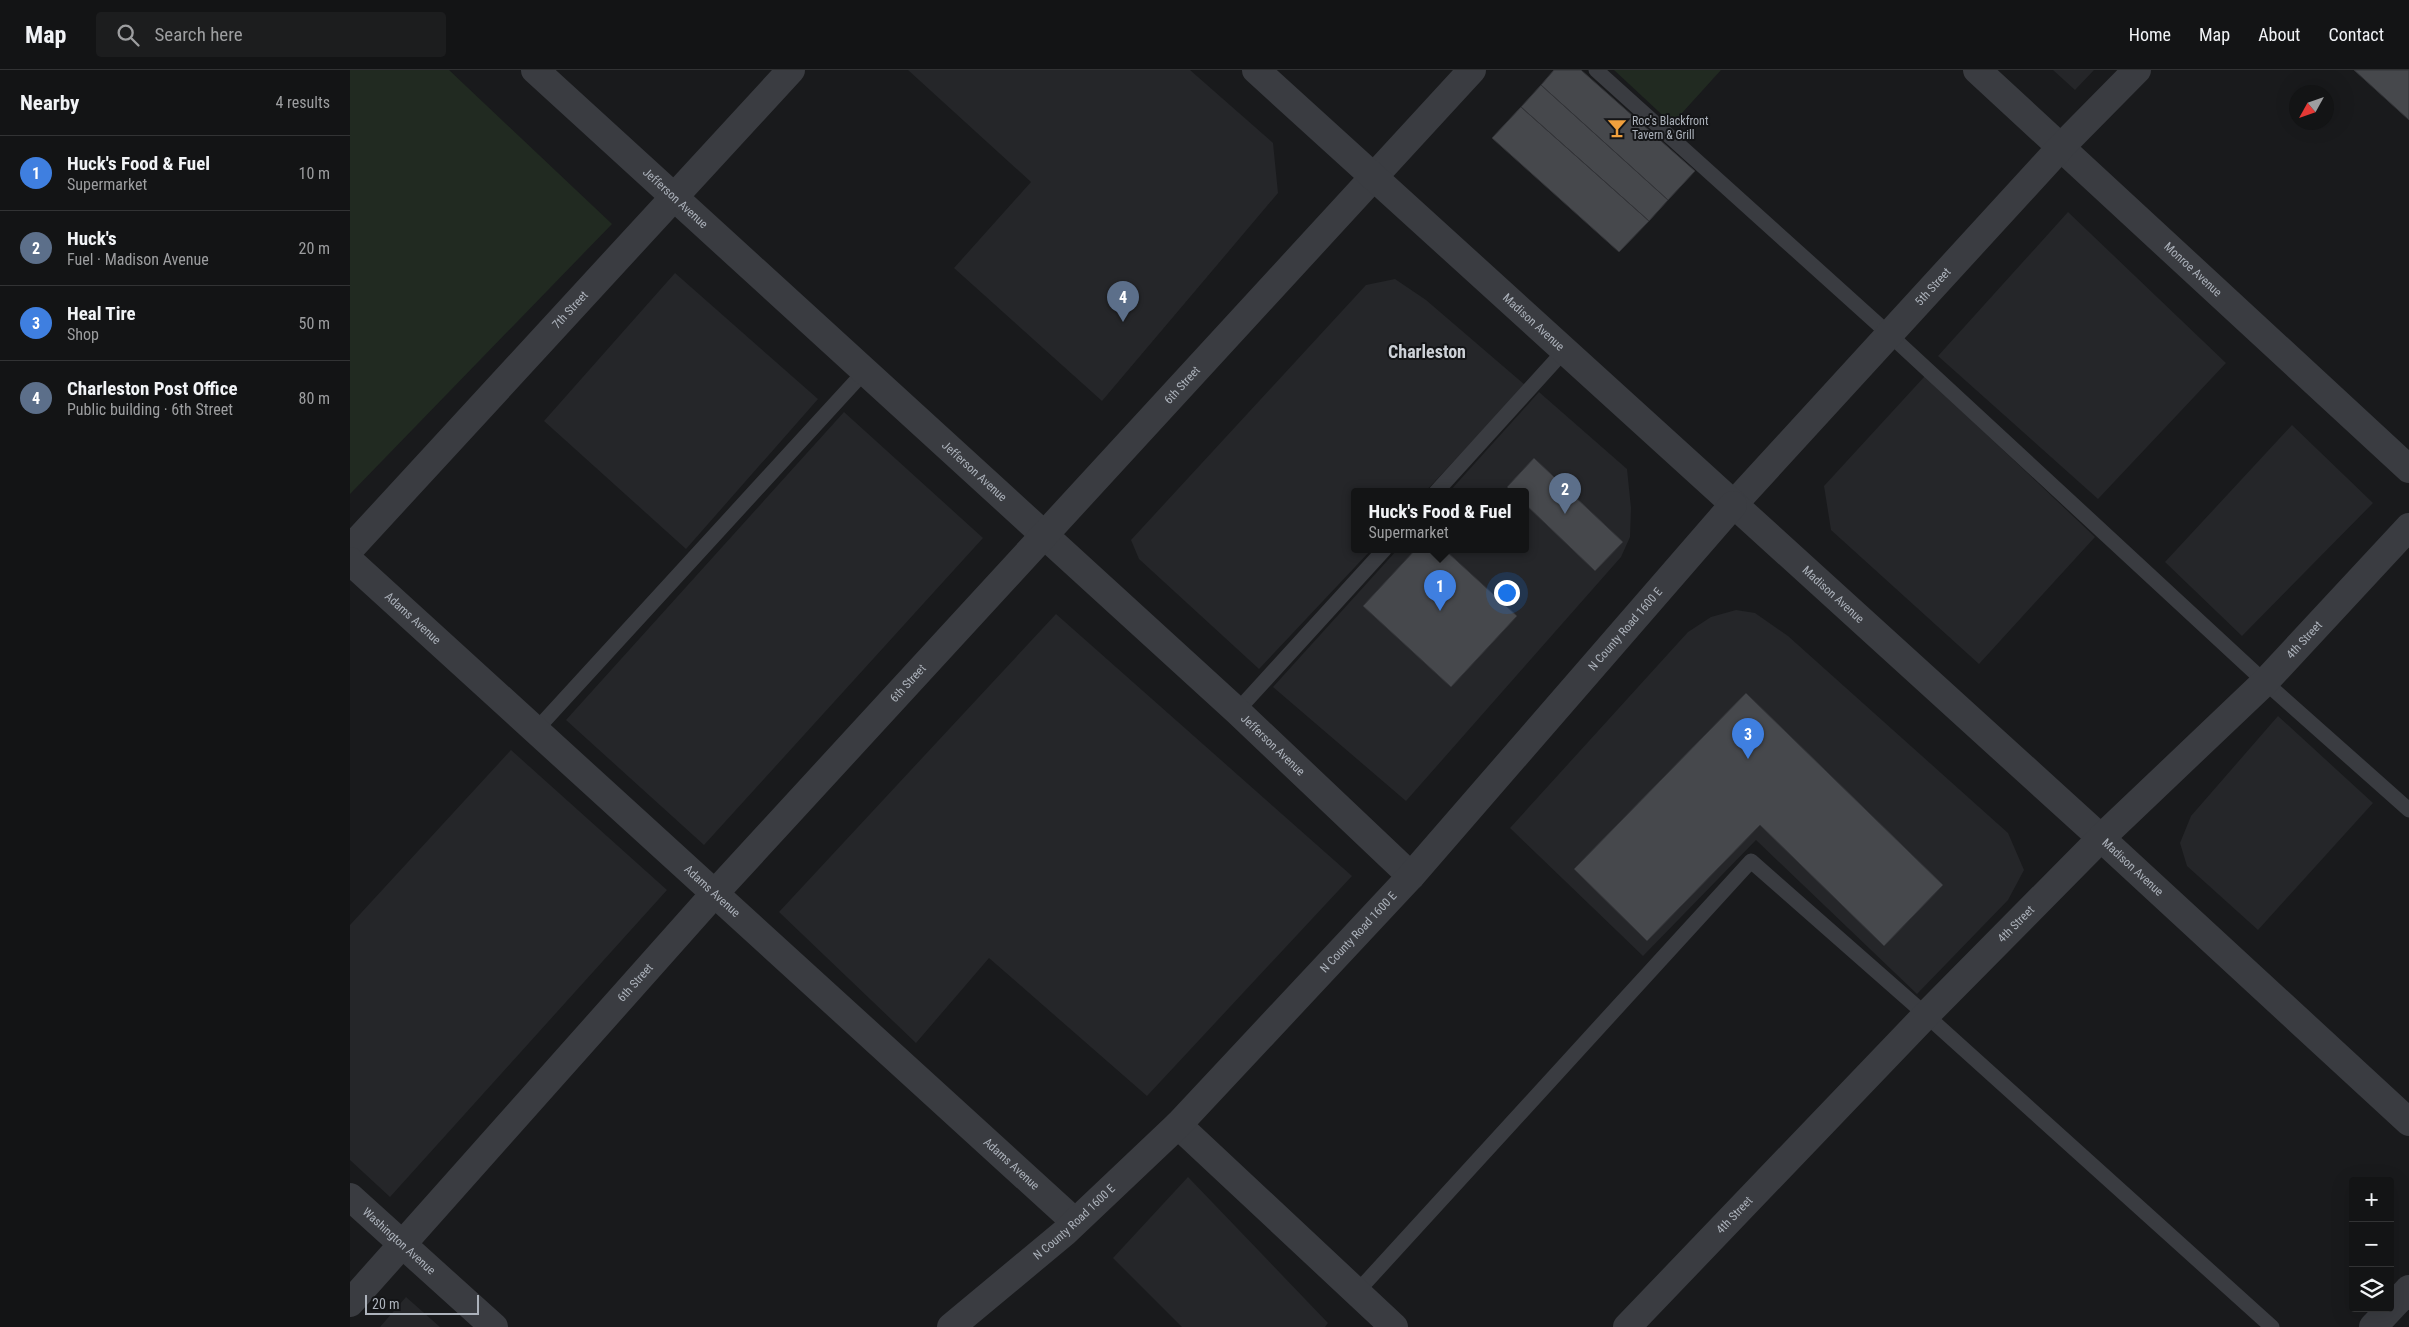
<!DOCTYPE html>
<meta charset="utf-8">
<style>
:root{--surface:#131415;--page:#1c1d1e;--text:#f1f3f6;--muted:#9d9ea0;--line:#323334;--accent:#7c3aed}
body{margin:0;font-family:"Roboto Condensed",sans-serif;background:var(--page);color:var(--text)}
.controls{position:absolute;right:15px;bottom:15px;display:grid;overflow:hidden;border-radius:5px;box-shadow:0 5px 20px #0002}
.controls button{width:45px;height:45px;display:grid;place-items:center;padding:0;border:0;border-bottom:1px solid var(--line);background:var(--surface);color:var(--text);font:25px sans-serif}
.compass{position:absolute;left:1939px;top:15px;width:45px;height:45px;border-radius:50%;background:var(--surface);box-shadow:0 5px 20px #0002;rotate:230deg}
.scale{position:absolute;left:15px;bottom:12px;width:114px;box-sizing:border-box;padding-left:5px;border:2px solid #acb2bb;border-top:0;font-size:14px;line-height:18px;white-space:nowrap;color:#acb2bb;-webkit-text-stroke:4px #141517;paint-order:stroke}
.you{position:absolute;left:1156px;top:522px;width:18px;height:18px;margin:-12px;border:4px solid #fff;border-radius:50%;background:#1a73e8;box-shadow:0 0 0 8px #1a73e833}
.badge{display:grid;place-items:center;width:32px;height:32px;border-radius:50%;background:var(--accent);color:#fff;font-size:16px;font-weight:700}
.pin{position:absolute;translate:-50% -41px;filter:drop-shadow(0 1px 2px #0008)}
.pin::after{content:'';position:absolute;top:26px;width:18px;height:15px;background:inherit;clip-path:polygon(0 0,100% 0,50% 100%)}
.popup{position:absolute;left:1001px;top:418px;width:178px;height:65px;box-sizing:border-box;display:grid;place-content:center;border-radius:5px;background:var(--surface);filter:drop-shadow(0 1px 4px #0005);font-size:16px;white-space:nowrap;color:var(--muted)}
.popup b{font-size:19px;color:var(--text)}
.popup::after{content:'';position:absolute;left:50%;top:100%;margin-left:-10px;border:10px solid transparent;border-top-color:var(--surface)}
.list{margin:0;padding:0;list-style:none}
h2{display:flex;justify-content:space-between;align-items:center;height:65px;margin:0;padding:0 20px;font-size:21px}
h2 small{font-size:16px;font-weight:400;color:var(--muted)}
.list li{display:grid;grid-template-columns:32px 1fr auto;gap:15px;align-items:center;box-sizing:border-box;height:75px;padding:0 20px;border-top:1px solid var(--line)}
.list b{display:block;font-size:19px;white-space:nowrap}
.list p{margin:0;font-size:16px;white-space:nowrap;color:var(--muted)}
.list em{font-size:16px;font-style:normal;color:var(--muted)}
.icon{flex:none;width:28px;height:28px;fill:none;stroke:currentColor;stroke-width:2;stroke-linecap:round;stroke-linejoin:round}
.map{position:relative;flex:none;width:2059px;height:1257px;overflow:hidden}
header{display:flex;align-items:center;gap:30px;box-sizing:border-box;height:70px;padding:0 25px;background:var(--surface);border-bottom:1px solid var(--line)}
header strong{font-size:24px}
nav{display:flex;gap:28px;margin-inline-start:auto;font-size:18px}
.search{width:350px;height:45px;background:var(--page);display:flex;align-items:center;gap:12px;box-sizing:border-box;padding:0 18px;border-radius:5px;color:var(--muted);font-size:19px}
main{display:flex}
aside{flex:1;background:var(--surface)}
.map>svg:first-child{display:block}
.built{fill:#252629}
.green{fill:#212a21}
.building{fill:#46484c;stroke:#333438}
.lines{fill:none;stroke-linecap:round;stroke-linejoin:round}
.service{stroke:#3a3c41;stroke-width:15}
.minor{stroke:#3a3c41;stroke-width:28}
.tertiary{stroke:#3a3c41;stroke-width:28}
.labels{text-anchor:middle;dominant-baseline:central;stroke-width:4;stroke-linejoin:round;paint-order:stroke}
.poi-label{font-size:12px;fill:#acb2bb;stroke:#141517;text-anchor:start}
.street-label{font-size:12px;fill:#acb2bb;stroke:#141517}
.district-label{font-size:18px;font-weight:bold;fill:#cdd1d7;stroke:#141517}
</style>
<header>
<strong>Map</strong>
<div class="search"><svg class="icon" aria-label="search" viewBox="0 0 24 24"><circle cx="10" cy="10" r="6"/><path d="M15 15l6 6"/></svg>Search here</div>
<nav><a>Home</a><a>Map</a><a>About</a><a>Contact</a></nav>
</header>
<main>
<aside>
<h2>Nearby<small>4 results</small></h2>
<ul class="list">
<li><span class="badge" style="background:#3f7fe0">1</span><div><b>Huck's Food &amp; Fuel</b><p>Supermarket</p></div><em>10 m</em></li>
<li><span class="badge" style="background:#5c6f8a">2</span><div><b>Huck's</b><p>Fuel · Madison Avenue</p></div><em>20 m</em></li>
<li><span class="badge" style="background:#3f7fe0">3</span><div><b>Heal Tire</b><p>Shop</p></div><em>50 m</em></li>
<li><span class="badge" style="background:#5c6f8a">4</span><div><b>Charleston Post Office</b><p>Public building · 6th Street</p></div><em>80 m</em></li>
</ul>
</aside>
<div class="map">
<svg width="2059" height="1257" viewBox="0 0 2059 1257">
<rect width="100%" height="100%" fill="#191a1c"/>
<path class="built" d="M558 0H840L923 73 928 123 752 331 604 198 681 112Z
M1703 0H1744L1725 20Z
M1718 142 1876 293 1748 429 1588 286Z
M325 203 468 329 336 479 194 351Z
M1045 209 1076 230 1175 315 1075 422H1005V480H1021L909 599 789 489 781 470 1016 215Z
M1575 306 1745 467 1629 594 1481 460 1474 416Z
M1189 322 1277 399 1281 438 1280 467 1271 487 1056 731 923 617 1047 480H1175V422H1099Z
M494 342 633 468 354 775 216 650Z
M1942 355 2023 433 1892 566 1815 492Z
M1386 540 1405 543 1438 566 1658 763 1674 800 1658 830 1567 924 1406 770 1293 886 1160 758 1338 562 1361 547Z
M706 544 1002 806 797 1026 639 888 566 973 429 842Z
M1928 646 2023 733 1908 860 1837 796 1830 773 1841 746Z
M161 680 317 820 40 1127 0 1090V855Z
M838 1107 978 1253 975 1257H832L763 1188Z
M56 1227 90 1257H30Z"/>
<path class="green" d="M0 0H99L262 154 0 424Z
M1264 0H1371L1322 54Z"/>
<path class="building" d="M1204 0H1231L1345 101 1318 130 1191 15Z
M2004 0H2059V50Z
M1191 15 1318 130 1299 151 1171 37Z
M1171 37 1299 151 1269 182 1142 68Z
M1184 388 1273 472 1245 501 1175 434V422H1162L1157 417Z
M1065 480H1095L1167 546 1101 617 1013 536Z
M1396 623 1593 815 1534 876 1410 755 1297 871 1224 799Z"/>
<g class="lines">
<path class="service" d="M1246 0 1540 265 1915 612 2059 740
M1086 422 1214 281
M887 641 1034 480
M186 660 515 301
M1006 1223 1401 791 1576 945 1922 1257"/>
<g class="minor">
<path id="s1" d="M185 0 887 641 1061 806"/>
<path id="s2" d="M1627 0 2059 399"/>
<path id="s3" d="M1383 435 1711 77 1787 0"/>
<path id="s4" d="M0 479 441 0"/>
<path id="s5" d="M0 491 724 1151"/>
<path d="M828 1055 1044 1257"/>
<path id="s6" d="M0 1127 144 1257"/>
<path id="s7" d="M0 1233 365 823 1122 0"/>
<path d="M2023 1257 2059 1219"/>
</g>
<g class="tertiary">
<path id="s8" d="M906 0 1751 768 2059 1052"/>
<path id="s9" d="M601 1257 714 1163 828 1055 1061 806 1383 435"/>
<path id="s10" d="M1277 1257 1576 945 1751 768 1915 612 2059 457"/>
</g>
</g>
<defs>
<symbol id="bar-bare" viewBox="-9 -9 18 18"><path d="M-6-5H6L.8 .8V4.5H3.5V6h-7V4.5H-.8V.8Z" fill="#f0a03d" stroke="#141517" stroke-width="2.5" paint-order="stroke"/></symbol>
</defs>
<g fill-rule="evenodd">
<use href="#bar-bare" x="1253" y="44" width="28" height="28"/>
</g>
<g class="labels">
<g class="poi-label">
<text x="1282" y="51">Roc's Blackfront<tspan x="1282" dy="14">Tavern &amp; Grill</tspan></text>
</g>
<g class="street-label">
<text stroke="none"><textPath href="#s1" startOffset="190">Jefferson Avenue</textPath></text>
<text stroke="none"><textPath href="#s2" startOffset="294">Monroe Avenue</textPath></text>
<text stroke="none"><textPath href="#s3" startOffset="296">5th Street</textPath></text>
<text stroke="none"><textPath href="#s4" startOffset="325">7th Street</textPath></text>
<text stroke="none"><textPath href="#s8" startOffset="375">Madison Avenue</textPath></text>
<text stroke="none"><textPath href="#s7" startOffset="1239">6th Street</textPath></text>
<text stroke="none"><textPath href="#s1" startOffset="595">Jefferson Avenue</textPath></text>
<text stroke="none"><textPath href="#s8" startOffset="780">Madison Avenue</textPath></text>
<text stroke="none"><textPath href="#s5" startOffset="85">Adams Avenue</textPath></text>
<text stroke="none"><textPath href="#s9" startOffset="972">N County Road 1600 E</textPath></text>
<text stroke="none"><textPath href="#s10" startOffset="965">4th Street</textPath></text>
<text stroke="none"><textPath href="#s7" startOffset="834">6th Street</textPath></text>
<text stroke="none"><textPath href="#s1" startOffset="1000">Jefferson Avenue</textPath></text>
<text stroke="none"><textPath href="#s8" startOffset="1185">Madison Avenue</textPath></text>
<text stroke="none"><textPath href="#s5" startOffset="490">Adams Avenue</textPath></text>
<text stroke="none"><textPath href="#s10" startOffset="560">4th Street</textPath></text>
<text stroke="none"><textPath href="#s9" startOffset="568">N County Road 1600 E</textPath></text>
<text stroke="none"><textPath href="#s7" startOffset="429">6th Street</textPath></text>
<text stroke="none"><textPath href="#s5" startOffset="895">Adams Avenue</textPath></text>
<text stroke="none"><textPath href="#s10" startOffset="155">4th Street</textPath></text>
<text stroke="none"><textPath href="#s9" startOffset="162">N County Road 1600 E</textPath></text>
<text stroke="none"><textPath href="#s6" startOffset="66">Washington Avenue</textPath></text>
</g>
<g class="district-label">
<text x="1077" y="281">Charleston</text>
</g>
</g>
</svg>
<div class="controls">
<button>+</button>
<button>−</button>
<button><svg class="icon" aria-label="layers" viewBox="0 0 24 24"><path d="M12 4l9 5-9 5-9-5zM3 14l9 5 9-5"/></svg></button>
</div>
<svg class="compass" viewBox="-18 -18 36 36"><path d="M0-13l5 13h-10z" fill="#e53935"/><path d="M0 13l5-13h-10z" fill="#9d9ea0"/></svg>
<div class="scale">20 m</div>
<div class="you"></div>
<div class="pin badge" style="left:1090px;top:541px;background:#3f7fe0">1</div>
<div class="popup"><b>Huck's Food &amp; Fuel</b>Supermarket</div>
<div class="pin badge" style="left:1215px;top:444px;background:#5c6f8a">2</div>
<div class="pin badge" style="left:1398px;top:689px;background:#3f7fe0">3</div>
<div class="pin badge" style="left:773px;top:252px;background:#5c6f8a">4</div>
</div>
</main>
